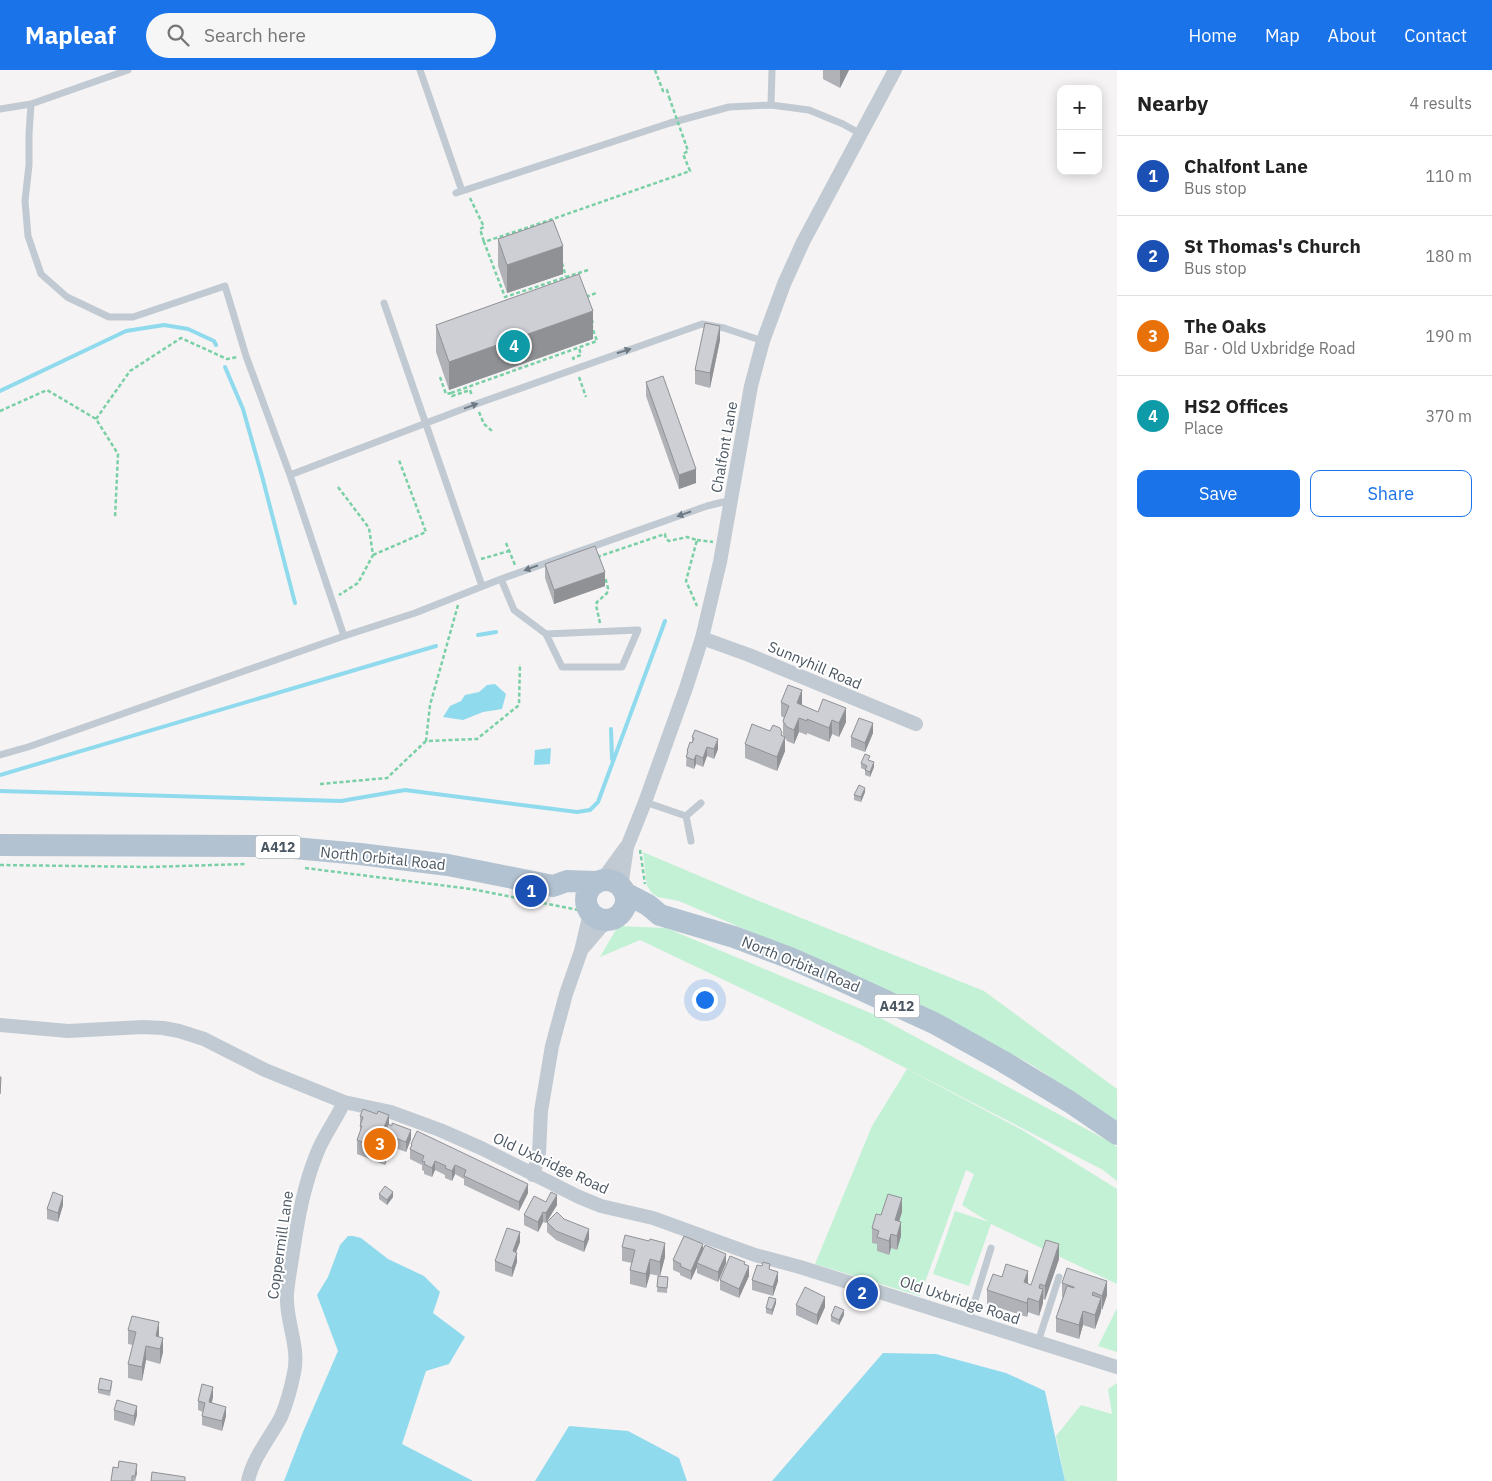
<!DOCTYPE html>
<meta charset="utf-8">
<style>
:root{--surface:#fff;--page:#f6f6f6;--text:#222;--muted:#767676;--line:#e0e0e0;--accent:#1a73e8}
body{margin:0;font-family:"IBM Plex Sans",sans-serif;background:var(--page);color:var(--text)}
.controls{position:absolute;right:15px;top:15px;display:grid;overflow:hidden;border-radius:10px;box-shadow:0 2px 12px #0003}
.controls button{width:45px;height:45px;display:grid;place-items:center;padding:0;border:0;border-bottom:1px solid var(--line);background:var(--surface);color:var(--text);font:25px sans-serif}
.you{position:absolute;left:704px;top:929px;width:18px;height:18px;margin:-12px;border:4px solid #fff;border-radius:50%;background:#1a73e8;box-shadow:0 0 0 8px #1a73e833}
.badge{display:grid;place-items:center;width:32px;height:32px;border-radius:50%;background:var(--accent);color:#fff;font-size:16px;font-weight:700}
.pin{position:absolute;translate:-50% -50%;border:2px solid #fff;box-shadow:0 1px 5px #0006}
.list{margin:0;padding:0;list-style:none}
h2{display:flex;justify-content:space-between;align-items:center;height:65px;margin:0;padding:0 20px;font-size:21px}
h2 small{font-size:16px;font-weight:400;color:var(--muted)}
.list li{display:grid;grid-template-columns:32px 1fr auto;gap:15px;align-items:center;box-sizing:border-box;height:80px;padding:0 20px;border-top:1px solid var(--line)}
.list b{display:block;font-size:19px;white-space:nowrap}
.list p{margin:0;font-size:16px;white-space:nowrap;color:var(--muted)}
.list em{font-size:16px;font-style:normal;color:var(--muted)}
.actions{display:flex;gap:10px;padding:15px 20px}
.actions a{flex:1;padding:11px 0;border:1px solid var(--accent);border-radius:10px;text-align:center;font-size:18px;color:var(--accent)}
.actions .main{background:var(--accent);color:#fff}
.icon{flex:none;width:28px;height:28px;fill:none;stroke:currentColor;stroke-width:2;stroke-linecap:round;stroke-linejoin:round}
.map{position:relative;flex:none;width:1117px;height:1411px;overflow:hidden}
header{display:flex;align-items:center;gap:30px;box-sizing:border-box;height:70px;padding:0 25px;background:var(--accent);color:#fff}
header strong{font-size:24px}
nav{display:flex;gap:28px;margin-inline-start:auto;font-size:18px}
.search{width:350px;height:45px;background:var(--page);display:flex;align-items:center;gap:12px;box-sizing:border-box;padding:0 18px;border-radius:28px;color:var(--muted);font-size:19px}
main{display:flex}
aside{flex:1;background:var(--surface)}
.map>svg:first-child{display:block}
.green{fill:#c3f1d5}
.water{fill:#90daee}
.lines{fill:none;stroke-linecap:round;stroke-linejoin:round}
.stream{stroke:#90daee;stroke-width:4}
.path{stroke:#7ad0a6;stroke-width:2.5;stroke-dasharray:4 2.5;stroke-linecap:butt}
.lane{stroke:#c1cad2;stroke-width:7}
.street{stroke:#c1cad2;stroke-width:14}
.primary{stroke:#b3c2d1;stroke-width:22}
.path-bridge{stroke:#7ad0a6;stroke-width:2.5;stroke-dasharray:4 2.5;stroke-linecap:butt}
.wall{fill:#b0b2b7}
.shaded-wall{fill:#909195}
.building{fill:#cdcfd5;stroke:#909195}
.oneway{fill:#6e7983}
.labels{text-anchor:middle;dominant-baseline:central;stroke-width:4;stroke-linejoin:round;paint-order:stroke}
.shield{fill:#fff;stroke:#808990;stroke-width:1}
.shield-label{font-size:14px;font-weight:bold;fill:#4a5661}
.street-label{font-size:15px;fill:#4a5661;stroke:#fff}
</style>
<header>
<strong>Mapleaf</strong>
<div class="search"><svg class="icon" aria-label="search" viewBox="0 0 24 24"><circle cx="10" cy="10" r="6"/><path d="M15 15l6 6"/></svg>Search here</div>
<nav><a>Home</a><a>Map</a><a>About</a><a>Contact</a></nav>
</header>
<main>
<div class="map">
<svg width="1117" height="1411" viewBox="0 0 1117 1411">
<rect width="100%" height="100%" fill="#f5f3f3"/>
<path class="green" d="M643 782 749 827 984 921 1117 1019V1051L1032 995 943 948 763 867 679 831 658 827 652 823 647 816Z
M618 856 666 858 873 944 1112 1073 1117 1077V1111L1103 1100 859 974 640 870 600 887Z
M907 999 1024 1061 1117 1119V1214L991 1154 969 1216 933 1204 955 1141 989 1152 962 1135 974 1104 966 1100 920 1226 815 1194 872 1056Z
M1117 1238V1282L1098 1276Z
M1117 1313V1411H1065L1056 1366 1081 1335 1112 1344 1108 1319Z"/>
<path class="water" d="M495 614 506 624 502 639 483 642 463 650 443 647 450 636 461 631 465 625 479 622 487 615Z
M551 678 550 694 534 695 535 680Z
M348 1166H353L361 1168 388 1189 424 1206 440 1222 433 1243 465 1267 449 1294 426 1301 402 1374 473 1411H284L303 1362 338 1281 317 1225 328 1207 340 1175Z
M883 1283 936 1284 1006 1303 1045 1321 1065 1411H772Z
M569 1356 628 1361 679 1388 687 1411H535Z"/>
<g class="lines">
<path class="stream" d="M225 297 243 339 262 406 295 533
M0 321 126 261 164 255 188 259 214 271 216 275
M478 565 496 562
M611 659 612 689
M0 705 436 576
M0 721 341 731 405 720 577 742 590 740 598 732 665 551"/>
<path class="path" d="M655 0 663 21 667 20 669 27
M470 128 484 157 480 159 484 172
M562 193 566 207
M588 200 505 227 484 172 547 151 690 101 683 84 688 81 686 75
M586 227 596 223
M574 290 573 288 581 285 579 278
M440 307 446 324 451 323 452 326 470 320 472 326
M579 307 586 327
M451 323 597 271 591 254 593 253 591 248
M0 341 47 320 96 349 118 384 115 448
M479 342 484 354 492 361
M96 349 130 301 181 268 227 289 238 287
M338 417 369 458 373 485 358 513 339 525
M697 470 713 472
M506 473 515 495
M373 485 426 462 399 390
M597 487 665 464 666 469 669 471 687 467 697 470 686 511 697 536
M481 489 509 481
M458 535 430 635 426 671 477 669 519 635 520 594
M600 553 596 535 597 532 607 523 608 518 605 507
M320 714 387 708 426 671
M640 780 645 814
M0 795 149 797 247 794
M305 798 471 819 579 840"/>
<path class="lane" d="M420 0 462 121
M31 34 29 64V95L25 131 28 166 41 204 67 227 109 247H133L225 216 246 286 290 405 344 566
M771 35 772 0
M0 39 31 34 128 0
M456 123 670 53 729 37 771 35 809 40 843 54 861 64
M384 233 482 516
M290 405 476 334 702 254 724 258 763 271
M501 509 514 540 546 564 638 560 622 597H562L546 564
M0 685 28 677 344 566 415 543 501 509 707 436 723 432H731
M645 732 686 746
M686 746 691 771
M686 746 701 733
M969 1250 991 1178
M1038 1272 1059 1207"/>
<path class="street" d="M702 568 749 585 916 654
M602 810 626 777
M621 817 627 777 645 732 686 618 702 568 720 492 751 316 763 271 784 214 803 172 895 0
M583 878 601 857 612 850
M0 955 68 961 143 957 163 958 179 961 204 969 265 1000 344 1032 391 1042 440 1060 481 1078 579 1127 601 1136 653 1148 755 1185 800 1197 1117 1297
M533 1105 539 1084 541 1041 552 976 566 924 581 881 590 843
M248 1411C253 1387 270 1368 281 1347 287 1333 291 1318 294 1303 300 1276 285 1250 287 1224 288 1210 291 1196 293 1182 298 1148 304 1115 317 1083 324 1065 336 1050 344 1032"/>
<path class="primary" d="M0 775 272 776 360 784 448 795 553 816 567 811 596 812
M586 830a20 20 0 1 1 40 0a20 20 0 1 1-40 0Z
M625 823 648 835 660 845 734 867 790 888 838 909 934 953 1004 992 1070 1032 1117 1064"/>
<path class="path-bridge" d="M669 27 686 75"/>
</g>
<path class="wall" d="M823 0H849L840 18 823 9Z
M498 169 563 204 507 223 498 196Z
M436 255 593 269 449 320 436 282Z
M720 270 710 318 695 314V300Z
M646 312 696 413 679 419 646 326Z
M545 494 605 516 554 534 545 508Z
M781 632 802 635 818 642 846 652 839 667 832 664 829 672 807 663V665L799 662 794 674 787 671 785 668V681L777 701 745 688V674L782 666 785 667 783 665V651L784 648 781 646Z
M873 663 865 682 851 677V667Z
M692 667 718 679 714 689 707 686 703 697 696 694 694 699 686 696 687 681 692 673Z
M870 690 874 697 870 707 865 705V700L861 698V693Z
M865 722 861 732 854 730V725Z
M360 1046 389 1054 411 1069 406 1082 395 1078 394 1081 388 1080V1086L385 1095 357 1084V1070L360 1062Z
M411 1074 528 1123 519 1141 464 1115V1109L455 1104 452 1111 445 1108V1105L435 1100 432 1107 424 1104V1101L422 1100V1095L410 1089V1079L411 1077Z
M379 1124 393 1127 387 1135 379 1129Z
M546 1132 557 1135 546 1153 543 1152 538 1162 524 1155V1145Z
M63 1135 58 1152 47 1149V1139Z
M902 1142 899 1151 901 1166 897 1180 891 1178 889 1185 877 1181V1174L872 1173V1158L881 1145Z
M564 1149 589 1169 584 1182 556 1170 547 1162V1152Z
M520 1172 516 1182 517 1192 512 1207 495 1201V1191Z
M622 1177 665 1187 660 1206 650 1204 646 1218 630 1214V1200L632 1193 622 1191Z
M703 1180 726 1193 718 1212 697 1203V1197L691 1210 680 1205V1203L673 1200V1190Z
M1059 1189 1045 1230 1043 1229V1233L1039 1246 1028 1242 1027 1247 987 1234V1220L1002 1207 1031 1215Z
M745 1194 749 1206 739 1228 720 1220V1210Z
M770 1199 778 1211 773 1226 752 1220V1210Z
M658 1206 668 1207 667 1223 657 1222Z
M1062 1213 1107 1225 1102 1240 1101 1239 1095 1259 1083 1255 1079 1269 1056 1262V1248L1063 1227H1062Z
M776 1233 772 1245 766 1243V1238Z
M796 1235 825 1237 817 1255 796 1245Z
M844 1245 839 1255 831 1251V1246Z
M128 1260 159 1267 163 1282 160 1294 146 1290 142 1311 128 1308V1294L133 1275 128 1274Z
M112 1315 110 1326 98 1323V1319Z
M213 1327 212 1333 226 1346 222 1361 202 1355V1346L203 1342 198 1340V1331Z
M114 1340 137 1345 134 1356 114 1350Z
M118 1398 137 1403 135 1411H111Z"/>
<path class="shaded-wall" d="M840 0H849L840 18Z
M563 176V204L507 223V195Z
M593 241V269L449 320V292Z
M720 256V270L710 318V303Z
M696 399V413L679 419V405Z
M605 502V516L554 534V520Z
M802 620V635L797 647V633Z
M846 638V652L839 667V653Z
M799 648V662L794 674V660Z
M832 650V664L829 672V658Z
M873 653V663L865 682V673Z
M782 663V675L785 667V681L777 701V687Z
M718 669V679L714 689V679Z
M707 677V686L703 697V688Z
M696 685V694L694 699V690Z
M874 692V697L870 707V702Z
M865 718V722L861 732V727Z
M389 1045V1060L386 1067 383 1060Z
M411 1060V1069L406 1082V1072Z
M395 1068V1078L394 1081V1072Z
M388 1072V1086L385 1095V1081Z
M435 1091V1100L432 1107V1098Z
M455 1095V1104L452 1111V1101Z
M528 1114V1123L519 1141V1132Z
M393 1122V1127L387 1135V1130Z
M557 1125V1135L546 1153V1143Z
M63 1126V1135L58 1152V1143Z
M902 1128V1142L895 1164V1150Z
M543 1142V1152L538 1162V1152Z
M901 1152V1166L897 1180V1166Z
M589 1159V1169L584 1182V1172Z
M520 1162V1172L513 1190V1181Z
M891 1164V1178L889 1185V1171Z
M665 1173V1187L660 1206V1192Z
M703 1174V1184L697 1193V1197L691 1210V1201Z
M1059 1174V1189L1045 1230V1216Z
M517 1183V1192L512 1207V1198Z
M726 1184V1193L718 1212V1202Z
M650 1189V1204L646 1218V1204Z
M749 1196V1206L739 1228V1219Z
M1028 1201V1215L1024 1212Z
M778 1202V1211L773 1226V1217Z
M1107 1211V1225L1102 1240V1226Z
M1040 1214V1227L1043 1219V1233L1039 1246V1218Z
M825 1227V1237L817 1255V1245Z
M1028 1228V1242L1027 1247V1233Z
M1101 1228V1242L1095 1259V1245Z
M776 1229V1233L772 1245V1240Z
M844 1240V1245L839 1255V1250Z
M1083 1241V1255L1079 1269V1255Z
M159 1252V1266L156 1280V1266Z
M163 1268V1282L160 1294V1279Z
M146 1276V1290L142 1311V1297Z
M213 1317V1327L209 1341V1332Z
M137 1336V1345L134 1356V1346Z
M226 1337V1346L222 1361V1351Z
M137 1394V1403L135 1411Z"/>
<path class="building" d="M553 150 563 176 507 195 498 169Z
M579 204 593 241 449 292 436 255Z
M705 253 720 256 710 303 695 300Z
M663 306 696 399 679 405 646 312Z
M595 476 605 502 554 520 545 494Z
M788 615 802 620 797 633 818 642 823 629 846 638 839 653 832 650 829 658 807 649V651L799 648 794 660 787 657 783 651 789 636 781 632Z
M859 648 873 653 865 673 851 667Z
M752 654 770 661 773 655 780 658 782 663 781 665 785 667 777 687 745 674Z
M695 660 718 669 714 679 707 677 703 688 696 685 694 690 686 687 688 682 687 681 690 672 692 673 694 668 692 667Z
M865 684 870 686 868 690 874 692 870 702 865 700 867 696 861 693Z
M859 715 865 718 861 727 854 725Z
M0 1007H1L0 1024Z
M363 1039 377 1044 378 1041 389 1045 383 1060 388 1072 385 1081 357 1070 362 1056H360L363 1047 360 1046Z
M392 1053 411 1060 406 1072 395 1068 394 1072 387 1070 385 1064 388 1054 392 1056Z
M417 1061 528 1114 519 1132 464 1106 466 1100 455 1095 452 1101 445 1098 446 1096 435 1091 432 1098 424 1094 425 1092 422 1091 424 1086 410 1079 412 1075 411 1074Z
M385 1116 393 1122 387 1130 379 1124Z
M53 1122 63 1126 58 1143 47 1139Z
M551 1122 557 1125 546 1143 543 1142 538 1152 524 1145 534 1126 546 1132Z
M888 1124 902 1128 895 1150 901 1152 897 1166 891 1164 889 1171 877 1167 879 1161 872 1158 876 1144 881 1145Z
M557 1142 564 1149 589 1159 584 1172 556 1161 547 1152Z
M507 1158 520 1162 513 1181 517 1183 512 1198 495 1191Z
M625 1165 649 1171 650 1169 665 1173 660 1192 650 1189 646 1204 630 1200 635 1180 622 1177Z
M684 1166 703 1174 691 1201 680 1196 681 1194 673 1190Z
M1046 1170 1059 1174 1045 1216 1040 1214 1039 1218 1043 1219 1039 1232 1028 1228 1027 1233 987 1220 993 1204 1002 1207 1006 1194 1028 1201 1024 1212 1031 1215Z
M705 1175 726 1184 718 1202 697 1193Z
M730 1186 745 1192 744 1194 749 1196 739 1219 720 1210Z
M763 1192 770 1194 769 1199 778 1202 773 1217 752 1210 757 1195 762 1196Z
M1067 1198 1107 1211 1102 1226 1093 1222 1092 1225 1101 1228 1095 1245 1083 1241 1079 1255 1056 1248 1067 1216 1074 1218V1217L1062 1213Z
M658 1206 668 1207 667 1218 657 1217Z
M805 1217 825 1227 817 1245 796 1235Z
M769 1227 776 1229 772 1240 766 1238Z
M835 1236 844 1240 839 1250 831 1246Z
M132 1246 159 1252 156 1266 163 1268 160 1279 146 1276 142 1297 128 1294 136 1262 128 1260Z
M100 1308 112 1311 110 1321 98 1319Z
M202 1314 213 1317 209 1332 226 1337 222 1351 202 1346 205 1333 198 1331Z
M117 1330 137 1336 134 1346 114 1340Z
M119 1391 137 1394 135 1406H132V1411H111L113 1397 118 1398Z
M152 1402 185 1407V1411H151Z"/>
<defs><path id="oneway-solid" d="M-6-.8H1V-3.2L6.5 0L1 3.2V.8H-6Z" transform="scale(1.25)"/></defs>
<g class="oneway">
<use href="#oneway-solid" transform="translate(624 281) rotate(-18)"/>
<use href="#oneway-solid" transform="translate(471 336) rotate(-20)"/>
<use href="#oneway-solid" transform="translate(684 444) rotate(161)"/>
<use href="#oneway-solid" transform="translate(531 498) rotate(160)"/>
</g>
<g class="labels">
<g class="shield">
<rect x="255.5" y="765.5" width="45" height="23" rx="4"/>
<rect x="874.5" y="924.5" width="45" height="23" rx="4"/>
</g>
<g class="shield-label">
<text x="278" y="777">A412</text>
<text x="897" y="936">A412</text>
</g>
<g class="street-label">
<text transform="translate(724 377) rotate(-80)">Chalfont Lane</text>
<text transform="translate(815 595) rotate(23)">Sunnyhill Road</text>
<text transform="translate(383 788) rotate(6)">North Orbital Road</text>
<text transform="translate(801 894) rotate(22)">North Orbital Road</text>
<text transform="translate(551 1093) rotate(25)">Old Uxbridge Road</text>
<text transform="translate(280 1175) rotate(-82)">Coppermill Lane</text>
<text transform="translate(960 1230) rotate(18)">Old Uxbridge Road</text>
</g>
</g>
</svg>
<div class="controls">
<button>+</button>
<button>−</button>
</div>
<div class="you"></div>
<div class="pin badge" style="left:531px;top:821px;background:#1a4fb4">1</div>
<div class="pin badge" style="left:862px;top:1223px;background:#1a4fb4">2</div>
<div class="pin badge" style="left:380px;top:1074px;background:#e8710a">3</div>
<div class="pin badge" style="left:514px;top:276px;background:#0f9aa8">4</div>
</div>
<aside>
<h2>Nearby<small>4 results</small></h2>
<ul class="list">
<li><span class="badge" style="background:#1a4fb4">1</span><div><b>Chalfont Lane</b><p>Bus stop</p></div><em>110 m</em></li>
<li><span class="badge" style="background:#1a4fb4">2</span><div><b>St Thomas's Church</b><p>Bus stop</p></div><em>180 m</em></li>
<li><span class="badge" style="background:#e8710a">3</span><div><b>The Oaks</b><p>Bar · Old Uxbridge Road</p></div><em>190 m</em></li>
<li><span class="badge" style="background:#0f9aa8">4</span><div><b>HS2 Offices</b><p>Place</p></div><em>370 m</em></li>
</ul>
<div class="actions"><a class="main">Save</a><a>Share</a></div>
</aside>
</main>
